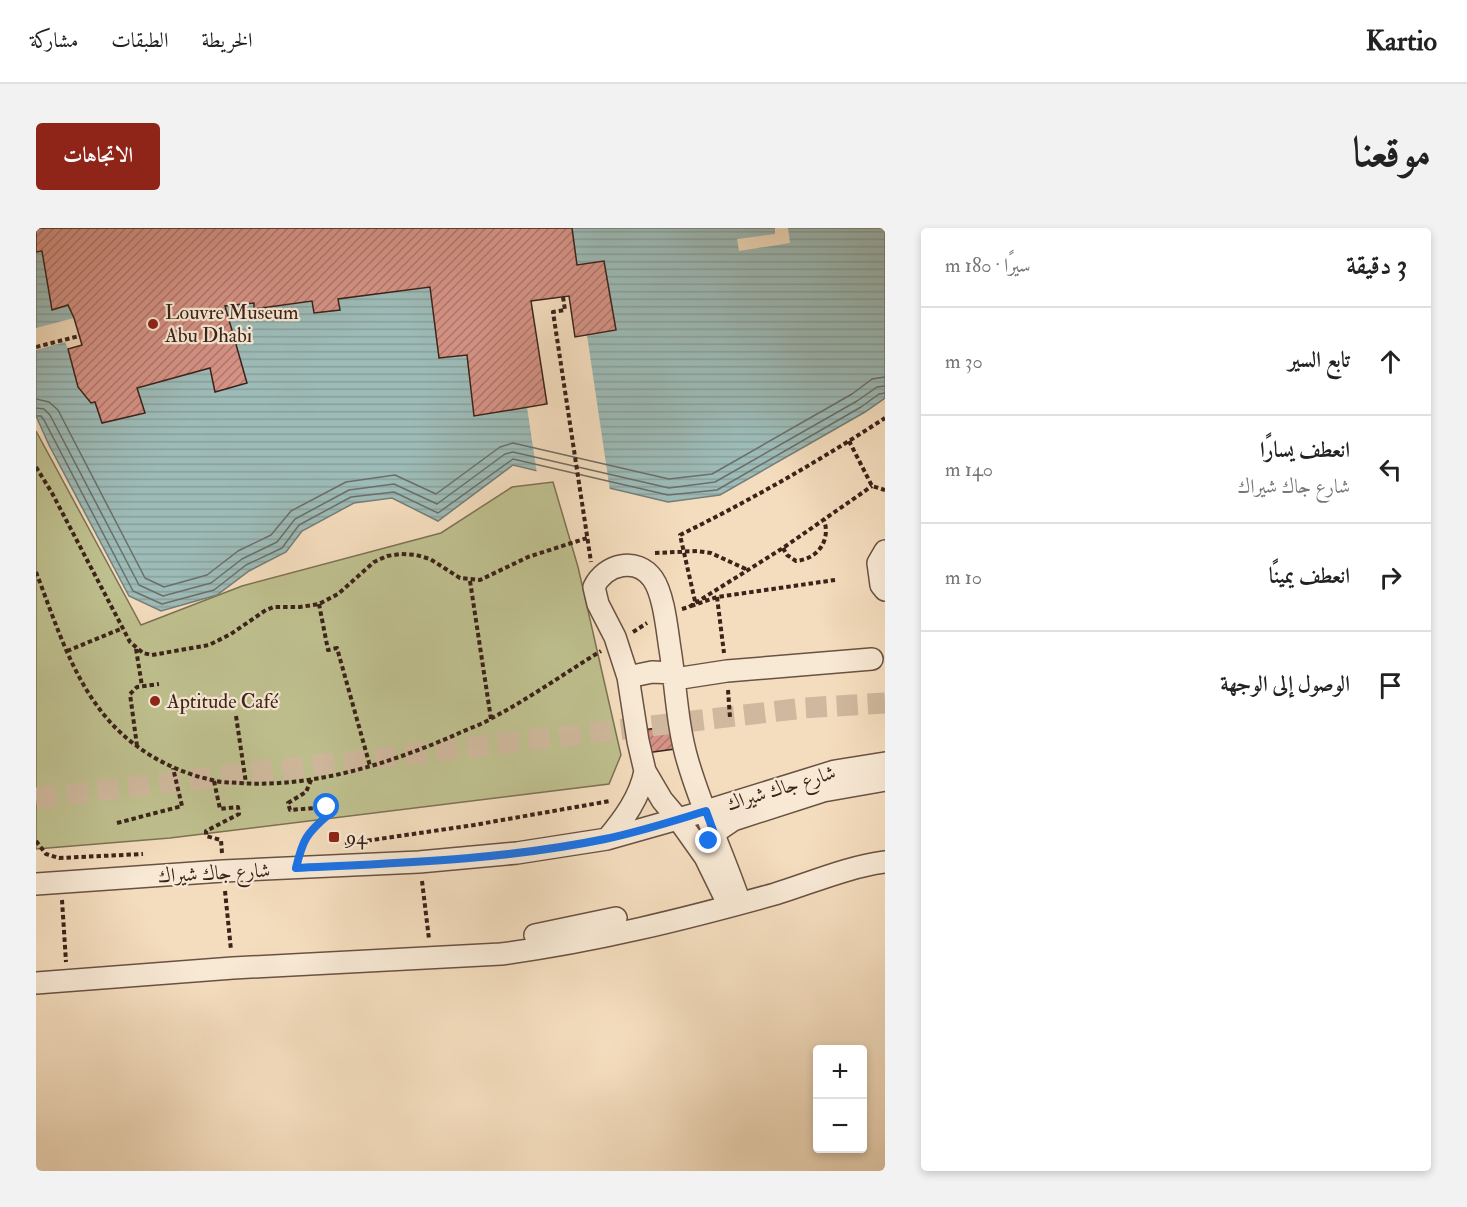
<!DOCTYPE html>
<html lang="ar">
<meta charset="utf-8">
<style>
:root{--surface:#fff;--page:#f2f2f2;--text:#222;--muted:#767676;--line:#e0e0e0;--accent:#8f2418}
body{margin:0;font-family:"IM FELL Double Pica",Amiri,serif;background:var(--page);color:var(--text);direction:rtl}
.controls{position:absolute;right:18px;bottom:18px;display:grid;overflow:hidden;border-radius:6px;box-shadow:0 3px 9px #0003}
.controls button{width:54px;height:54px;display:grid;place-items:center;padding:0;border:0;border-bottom:2px solid var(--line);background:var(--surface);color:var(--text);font:30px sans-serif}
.stop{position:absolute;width:18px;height:18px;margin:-14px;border:4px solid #1a73e8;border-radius:50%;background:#fff}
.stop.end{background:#1a73e8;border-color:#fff;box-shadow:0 2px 6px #0008}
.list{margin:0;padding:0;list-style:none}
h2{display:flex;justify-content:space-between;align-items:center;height:78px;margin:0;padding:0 24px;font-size:26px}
h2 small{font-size:20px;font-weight:400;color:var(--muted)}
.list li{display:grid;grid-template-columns:39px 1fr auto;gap:18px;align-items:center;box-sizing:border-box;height:108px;padding:0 24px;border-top:2px solid var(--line)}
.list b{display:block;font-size:22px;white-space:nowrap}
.list p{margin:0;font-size:20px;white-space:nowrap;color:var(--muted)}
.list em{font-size:20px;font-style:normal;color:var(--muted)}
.icon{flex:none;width:33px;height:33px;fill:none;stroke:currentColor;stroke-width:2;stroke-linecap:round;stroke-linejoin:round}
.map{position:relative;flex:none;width:849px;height:943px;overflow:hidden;direction:ltr;border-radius:6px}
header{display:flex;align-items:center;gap:36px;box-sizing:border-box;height:84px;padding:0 30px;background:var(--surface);border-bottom:2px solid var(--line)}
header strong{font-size:28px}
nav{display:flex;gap:33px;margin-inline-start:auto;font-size:21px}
.intro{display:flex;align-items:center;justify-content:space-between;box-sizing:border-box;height:144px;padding:0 36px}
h1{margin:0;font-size:42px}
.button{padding:15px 27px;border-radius:6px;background:var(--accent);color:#fff;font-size:21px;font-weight:700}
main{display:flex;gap:36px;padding:0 36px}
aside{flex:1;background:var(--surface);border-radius:6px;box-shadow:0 3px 9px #0003}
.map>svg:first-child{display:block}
.green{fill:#bfc08f;stroke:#7d7254;stroke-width:1.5}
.water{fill:url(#water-rules);stroke:#767e78;stroke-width:1.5}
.pier{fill:#f4ddbe}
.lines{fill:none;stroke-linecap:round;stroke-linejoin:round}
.shore{stroke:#6c6f68;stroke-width:1.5}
.building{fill:url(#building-hatch);stroke:#3b231a;stroke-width:1.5}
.minor-tunnel{stroke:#cfb89d;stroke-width:21;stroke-dasharray:21 10;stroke-linecap:butt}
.minor-casing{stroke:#695243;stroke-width:24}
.path{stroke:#3b231a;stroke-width:4;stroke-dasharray:4.5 3;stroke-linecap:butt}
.minor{stroke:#f8e9d5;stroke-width:21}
.route{stroke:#1a73e8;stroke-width:8}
.poi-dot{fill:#8f2418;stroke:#f8e9d5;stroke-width:2}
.labels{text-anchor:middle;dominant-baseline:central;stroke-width:4.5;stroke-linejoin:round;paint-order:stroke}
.poi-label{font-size:20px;fill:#3b231a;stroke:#f8e9d5;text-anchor:start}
.street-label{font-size:20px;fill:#3b231a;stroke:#f8e9d5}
</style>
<header>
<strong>Kartio</strong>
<nav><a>الخريطة</a><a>الطبقات</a><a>مشاركة</a></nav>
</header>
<div class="intro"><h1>موقعنا</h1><a class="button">الاتجاهات</a></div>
<main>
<aside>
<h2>3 دقيقة<small>سيرًا · 180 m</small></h2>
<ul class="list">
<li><svg class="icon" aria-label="ahead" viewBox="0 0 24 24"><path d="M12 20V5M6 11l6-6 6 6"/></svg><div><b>تابع السير</b></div><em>30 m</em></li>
<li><svg class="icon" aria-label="left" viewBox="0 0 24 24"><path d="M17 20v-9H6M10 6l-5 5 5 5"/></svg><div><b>انعطف يسارًا</b><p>شارع جاك شيراك</p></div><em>140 m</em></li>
<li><svg class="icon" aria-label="right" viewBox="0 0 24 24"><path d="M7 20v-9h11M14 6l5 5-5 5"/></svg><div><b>انعطف يمينًا</b></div><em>10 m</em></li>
<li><svg class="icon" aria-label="arrive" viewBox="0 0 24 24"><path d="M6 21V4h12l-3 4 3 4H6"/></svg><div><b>الوصول إلى الوجهة</b></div></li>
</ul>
</aside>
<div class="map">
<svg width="849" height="943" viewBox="0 0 849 943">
<defs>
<pattern id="water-rules" width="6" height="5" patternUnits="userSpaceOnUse" patternTransform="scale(1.5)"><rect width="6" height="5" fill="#9dbbb7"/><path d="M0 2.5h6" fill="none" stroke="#88a09d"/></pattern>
<pattern id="building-hatch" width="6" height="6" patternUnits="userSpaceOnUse" patternTransform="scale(1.5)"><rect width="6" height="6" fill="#d59285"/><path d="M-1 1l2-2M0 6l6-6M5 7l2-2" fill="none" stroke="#ae776c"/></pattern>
</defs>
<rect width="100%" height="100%" fill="#f4ddbe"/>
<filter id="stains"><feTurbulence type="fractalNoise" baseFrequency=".00333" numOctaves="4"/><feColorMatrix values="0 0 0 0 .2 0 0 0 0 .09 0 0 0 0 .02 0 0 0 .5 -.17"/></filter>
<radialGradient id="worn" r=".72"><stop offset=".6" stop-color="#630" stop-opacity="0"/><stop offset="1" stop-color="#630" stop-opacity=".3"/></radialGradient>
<path class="green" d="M0 203 105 397 206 358 405 305 476 259 517 254 542 339 585 527 573 556 134 610 0 621Z"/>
<path class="water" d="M0 0H849V170L829 184 684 267 632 274 477 237 402 293 356 270 318 275 266 303 250 324 213 343 181 367 125 383 93 368 13 217 0 188Z"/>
<path class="pier" d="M739 0H752L754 15 703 23 701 11 739 6Z
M533 68 539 109 551 107 574 263 501 246 491 179 511 176 495 73Z
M38 90 46 117 32 121 29 114 0 122V100Z"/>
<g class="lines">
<path class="shore" d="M0 171 13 174 22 182 109 350 128 359 171 347 202 323 235 307 255 283 310 254 359 247 400 266 464 219 477 215 633 251 676 246 816 166 836 151 849 149
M0 180 8 181 14 187 103 357 127 368 175 355 206 331 241 314 259 291 313 262 358 256 401 276 469 226 477 224 633 260 679 254 821 173 841 159 849 158
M0 188H5L8 192 97 363 126 376 178 362 210 337 246 320 263 297 315 269 358 264 402 285 477 231 632 267 681 262 825 179 843 166 849 165"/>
</g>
<path class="building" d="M0 0H536L541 37 568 33 580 102 539 109 533 68 495 73 511 176 438 188 431 127 403 130 394 59 302 71 304 82 278 85 276 73 218 81V75L189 78 211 155 179 164 174 140 101 160 109 185 66 195 59 174 55 175 42 159 32 121 46 117 38 90 32 77 16 82 6 23 0 24Z
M649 496 653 519 596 527 593 504Z"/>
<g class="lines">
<path class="minor-tunnel" d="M0 570 768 480 849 475"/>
<defs>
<path id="minor" d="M849 323 842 335 845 357 849 362
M592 449 616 444 638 445
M639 451 691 443 836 431
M571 611C588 591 604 569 609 543
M672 614 678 605 697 592 787 563 849 552
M0 656 187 643 383 634 481 625 571 611 670 583 799 543 849 535
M693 678 669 629 642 591 626 572 609 543 602 513 592 449 579 409 562 376 558 359C569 336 601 328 617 351 628 367 631 402 634 421 640 458 641 498 652 534 666 582 688 628 704 675
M499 707 580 690
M0 755 197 740 465 726C557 714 649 691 739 666 775 655 811 639 849 634"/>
</defs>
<use href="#minor" class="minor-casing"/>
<path class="path" d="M527 69 529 82 517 84 555 334
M0 119 43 108
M813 213 836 258 849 262
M0 239 16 265 94 414 107 425 116 427 173 417 195 406 230 382 238 379H264L283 376 302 366 338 334 351 328 365 326 380 327 394 331 424 350 444 352 492 329 551 310
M747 320 751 327 760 333C782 331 795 312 788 292
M619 325 661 323 675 325 712 342
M0 344C19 393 35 447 69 488 96 521 135 543 176 552 185 555 194 554 203 555 277 560 352 536 419 507 431 501 445 497 456 490 494 470 529 445 565 423
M434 353 455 491
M681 369 688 425
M659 373 644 307C715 272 783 233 849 190
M283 376 292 422 301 420 334 538
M655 378 681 369 799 352
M646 381 653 379 747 320 836 258
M597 404 611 395
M100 421 106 458
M31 423 87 400
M692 462 694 490
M200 488 210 555
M101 518 94 466 101 459 123 456
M178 553 184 581 202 579 203 586 170 603V608L185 612 186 625
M81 595 146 578 137 540
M0 613 10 626 23 630 107 626
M309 616 438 597 574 573
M264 621C269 606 281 597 293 586L291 579 254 582 252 575 270 564 276 550
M386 653 393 711
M189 663 195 722
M26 672 30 734"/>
<use href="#minor" class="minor"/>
</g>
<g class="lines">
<path class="route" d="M291 579 293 586C270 606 267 611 260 640 363 635 467 632 569 611 603 604 637 593 670 583L678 605 673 613"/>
</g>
<g class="poi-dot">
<circle cx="117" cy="96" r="6"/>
<circle cx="119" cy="473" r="6"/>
<rect x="292" y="603" width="12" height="12" rx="3"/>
</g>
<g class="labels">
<g class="poi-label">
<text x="129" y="84">Louvre Museum<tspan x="129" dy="23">Abu Dhabi</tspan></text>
<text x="131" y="473">Aptitude Café</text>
<text x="310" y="609">94</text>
</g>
<g class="street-label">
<text transform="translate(745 560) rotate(-17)">شارع جاك شيراك</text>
<text transform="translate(178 645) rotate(-3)">شارع جاك شيراك</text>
</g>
</g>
<rect width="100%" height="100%" filter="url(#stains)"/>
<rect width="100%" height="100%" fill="url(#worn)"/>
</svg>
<div class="controls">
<button>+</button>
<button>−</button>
</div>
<div class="stop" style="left:291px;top:579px"></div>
<div class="stop end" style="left:673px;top:613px"></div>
</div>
</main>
